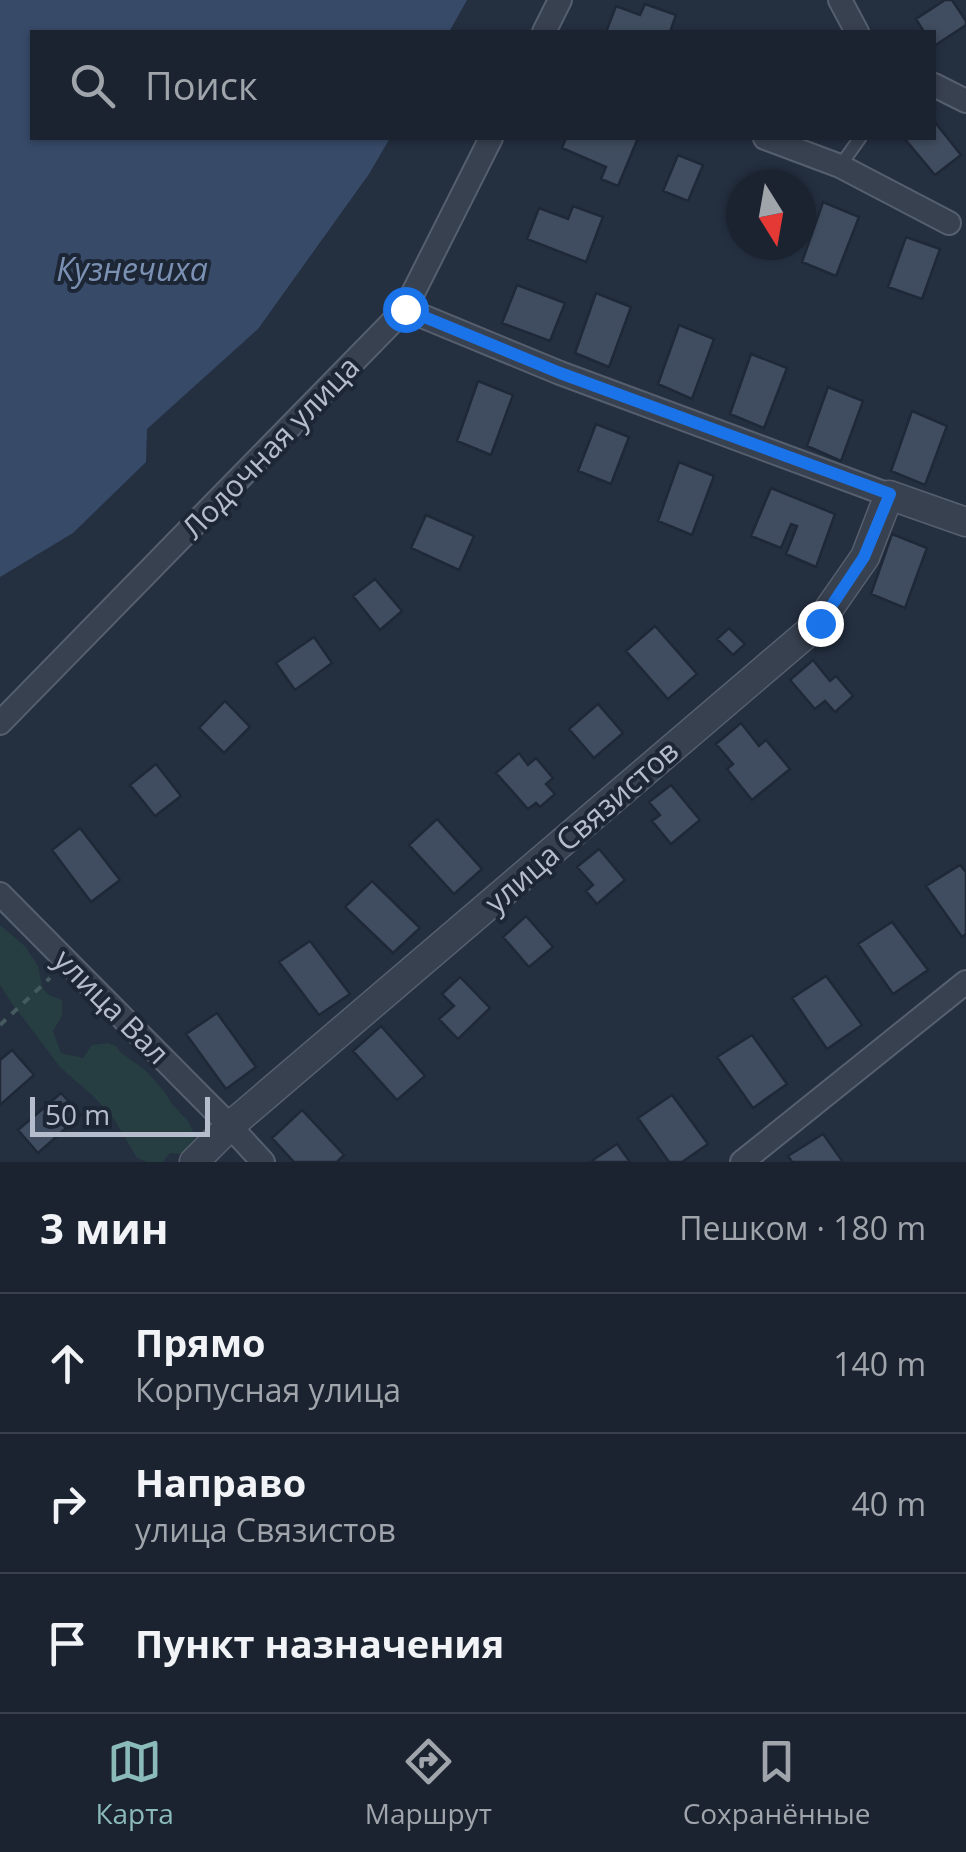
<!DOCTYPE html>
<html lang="ru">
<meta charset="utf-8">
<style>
:root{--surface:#1b2330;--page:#282f3c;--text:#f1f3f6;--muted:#a0a4ab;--line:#39404c;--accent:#8bbbb9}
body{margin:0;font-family:"Open Sans",sans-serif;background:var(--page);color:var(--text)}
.compass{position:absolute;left:726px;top:170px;width:90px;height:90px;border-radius:50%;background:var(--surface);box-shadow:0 2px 8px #0004;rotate:169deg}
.scale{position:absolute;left:30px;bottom:25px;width:180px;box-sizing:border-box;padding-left:10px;border:5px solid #b5bccb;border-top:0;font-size:28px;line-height:35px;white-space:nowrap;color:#b5bccb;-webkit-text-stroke:8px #1d2635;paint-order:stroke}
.stop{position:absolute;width:30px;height:30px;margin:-22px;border:8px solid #1a73e8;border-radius:50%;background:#fff}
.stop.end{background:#1a73e8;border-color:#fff;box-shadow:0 2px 10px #0008}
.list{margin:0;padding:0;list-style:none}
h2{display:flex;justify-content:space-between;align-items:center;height:130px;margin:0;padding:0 40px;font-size:42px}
h2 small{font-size:32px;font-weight:400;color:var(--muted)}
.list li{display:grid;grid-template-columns:65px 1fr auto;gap:30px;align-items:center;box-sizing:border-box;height:140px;padding:0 40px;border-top:2px solid var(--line)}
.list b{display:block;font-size:38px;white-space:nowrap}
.list p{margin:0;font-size:32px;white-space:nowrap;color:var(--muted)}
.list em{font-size:32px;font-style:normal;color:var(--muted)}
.icon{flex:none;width:55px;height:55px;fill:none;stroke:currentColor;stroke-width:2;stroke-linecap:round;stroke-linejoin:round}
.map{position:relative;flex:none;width:966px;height:1162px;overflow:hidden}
.search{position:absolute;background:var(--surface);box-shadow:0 2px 8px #0004;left:30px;right:30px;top:30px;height:110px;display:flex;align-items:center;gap:25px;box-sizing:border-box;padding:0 35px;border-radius:0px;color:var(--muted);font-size:38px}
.sheet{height:550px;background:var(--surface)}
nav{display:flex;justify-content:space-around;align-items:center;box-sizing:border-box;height:140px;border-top:2px solid var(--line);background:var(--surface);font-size:28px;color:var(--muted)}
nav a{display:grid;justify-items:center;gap:5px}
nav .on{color:var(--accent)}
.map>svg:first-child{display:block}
.green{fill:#263d41}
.water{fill:#374a68}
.building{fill:#404d60;stroke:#1f2837;stroke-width:2.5}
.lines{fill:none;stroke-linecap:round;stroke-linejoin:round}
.service-casing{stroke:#565f6e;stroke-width:15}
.minor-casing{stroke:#565f6e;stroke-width:26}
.tertiary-casing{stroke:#565f6e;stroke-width:31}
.path{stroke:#445a5e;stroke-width:4;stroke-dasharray:8 8;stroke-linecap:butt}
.service{stroke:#384150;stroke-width:11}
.minor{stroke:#384150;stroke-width:22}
.tertiary{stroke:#384150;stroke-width:28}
.route{stroke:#1a73e8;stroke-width:12}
.labels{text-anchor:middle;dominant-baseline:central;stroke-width:8;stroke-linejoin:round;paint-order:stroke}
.street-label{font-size:30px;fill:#b5bccb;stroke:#1d2635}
.water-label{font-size:32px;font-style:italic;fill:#7b91b3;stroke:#1d2635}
</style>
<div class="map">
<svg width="966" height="1162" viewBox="0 0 966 1162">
<rect width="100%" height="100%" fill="#242f40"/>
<path class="green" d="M0 925 26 947 38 966 43 989 49 995 62 1000V1016L53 1031 61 1053 83 1058 92 1045 108 1043 116 1046 120 1052 145 1070 164 1091 172 1104 189 1122 195 1136 192 1151 183 1154 170 1153 163 1162H147L137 1158 114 1119 93 1096 60 1067 11 1002 0 985Z"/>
<path class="water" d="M0 0H467L449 32H32V138H390L369 174 258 329 147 429 146 462 73 533 0 577Z"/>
<path class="building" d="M945 0H952L966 21V25L934 46V32H924L916 19Z
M645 4 676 15 670 32H606L616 6 640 15Z
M934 121 961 155 935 175 904 138H934Z
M566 138H638L618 186 601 179 606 167 562 148Z
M678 155 703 165 688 201 663 191Z
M823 202 859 217 836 276 802 262Z
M573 206 603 217 586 262 527 239 539 208 568 219Z
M906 237 940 249 922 299 888 287Z
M517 285 565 303 550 341 502 323Z
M596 293 631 307 609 367 575 353Z
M679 325 714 339 692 399 658 384Z
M751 354 787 368 764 428 730 414Z
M478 381 513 395 491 455 457 441Z
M828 387 863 401 841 461 807 446Z
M912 411 947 426 925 485 891 471Z
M596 424 629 437 611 484 578 471Z
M679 462 714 476 692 535 658 521Z
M771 488 835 514 816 567 786 554 797 526 791 524 781 548 751 536Z
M426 515 474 536 459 570 411 548Z
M892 534 927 548 905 608 871 594Z
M375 579 402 611 380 630 353 596Z
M655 626 697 674 668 699 626 651Z
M729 628 745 644 733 655 717 639Z
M314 637 332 663 295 690 276 663Z
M813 660 830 681 836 676 853 696 835 712 825 701 815 709 790 680Z
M225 701 250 727 224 753 199 728Z
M598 704 623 733 594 758 569 729Z
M741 723 759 746 766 740 790 769 752 800 727 769 733 764 716 744Z
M519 753 528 765 536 758 553 778 546 784 555 794 540 807 536 803 528 809 496 773Z
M156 764 181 796 155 816 130 785Z
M671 785 700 820 671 844 652 821 660 815 649 802Z
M437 819 482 869 454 894 409 845Z
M80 828 120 880 91 902 52 850Z
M599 849 625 880 597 904 586 891 593 885 577 867Z
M960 865 966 872V934L962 937 926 886Z
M372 881 420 928 393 953 345 907Z
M526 916 553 947 529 967 503 937Z
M892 922 928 970 893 994 858 944Z
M310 941 350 994 319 1015 279 962Z
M826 976 862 1025 827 1049 792 998Z
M460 977 490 1008 458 1039 439 1019 454 1006 442 994Z
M217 1013 256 1067 226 1089 186 1034Z
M381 1026 425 1076 397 1100 353 1051Z
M752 1035 787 1084 753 1108 717 1057Z
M12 1050 34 1075 0 1105V1060Z
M61 1093 81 1115 38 1153 18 1130Z
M672 1095 708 1144 682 1162H669L638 1118Z
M302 1110 344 1155 337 1162H294L272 1138Z
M823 1134 843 1162H792L788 1156Z
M617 1144 630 1162H590Z"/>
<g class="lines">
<defs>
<path id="service" d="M840 166 860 138"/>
<path id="minor" d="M840 0 857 32
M544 32 560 0
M934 85 966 101
M765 138 840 166 949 223
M405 309 560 373 889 495
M0 723 405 309 491 138
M0 894 230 1126 263 1162
M742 1162 966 982"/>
<path id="tertiary" d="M194 1162 230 1126 819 623 865 557 889 495 966 522"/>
</defs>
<use href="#service" class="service-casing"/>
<use href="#minor" class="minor-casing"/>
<use href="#tertiary" class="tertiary-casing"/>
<path class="path" d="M0 1025 50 978"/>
<use href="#service" class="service"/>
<use href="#minor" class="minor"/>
<use href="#tertiary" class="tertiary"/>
</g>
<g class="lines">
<path class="route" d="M405 309 560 373 890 494 864 557 820 623"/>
</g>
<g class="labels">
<g class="street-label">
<text transform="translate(270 447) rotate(-46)">Лодочная улица</text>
<text transform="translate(581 826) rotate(-41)">улица Связистов</text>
<text transform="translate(112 1006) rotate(45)">улица Вал</text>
</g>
<g class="water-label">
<text x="132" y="268">Кузнечиха</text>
</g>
</g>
</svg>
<svg class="compass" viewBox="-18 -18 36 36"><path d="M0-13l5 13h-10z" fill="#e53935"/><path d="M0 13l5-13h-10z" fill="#a0a4ab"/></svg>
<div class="scale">50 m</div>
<div class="stop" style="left:405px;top:309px"></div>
<div class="stop end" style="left:820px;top:623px"></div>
<div class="search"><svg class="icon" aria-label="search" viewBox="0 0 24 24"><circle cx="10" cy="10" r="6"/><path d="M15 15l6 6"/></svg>Поиск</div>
</div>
<section class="sheet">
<h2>3 мин<small>Пешком · 180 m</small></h2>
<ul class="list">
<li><svg class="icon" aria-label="ahead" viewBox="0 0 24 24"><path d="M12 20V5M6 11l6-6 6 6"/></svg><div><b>Прямо</b><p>Корпусная улица</p></div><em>140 m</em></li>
<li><svg class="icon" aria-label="right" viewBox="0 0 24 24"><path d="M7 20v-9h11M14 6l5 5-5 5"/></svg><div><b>Направо</b><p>улица Связистов</p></div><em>40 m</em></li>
<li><svg class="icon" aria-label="arrive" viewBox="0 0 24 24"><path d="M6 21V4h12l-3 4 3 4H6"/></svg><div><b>Пункт назначения</b></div></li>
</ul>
</section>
<nav>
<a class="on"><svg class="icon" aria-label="map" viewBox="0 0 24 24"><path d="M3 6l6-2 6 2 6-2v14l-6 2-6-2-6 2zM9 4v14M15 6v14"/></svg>Карта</a>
<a><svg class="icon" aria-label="directions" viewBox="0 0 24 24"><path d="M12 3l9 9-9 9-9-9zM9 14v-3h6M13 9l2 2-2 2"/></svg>Маршрут</a>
<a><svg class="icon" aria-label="saved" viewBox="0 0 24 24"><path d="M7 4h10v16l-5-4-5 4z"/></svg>Сохранённые</a>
</nav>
